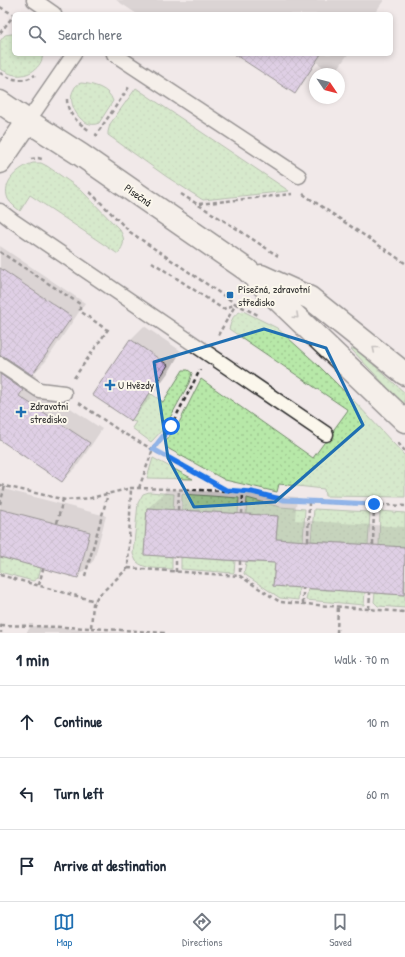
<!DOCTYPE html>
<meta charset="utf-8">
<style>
:root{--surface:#fff;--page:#f6f6f7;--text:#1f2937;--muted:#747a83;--line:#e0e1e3;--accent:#1f6fb2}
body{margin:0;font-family:"Patrick Hand",sans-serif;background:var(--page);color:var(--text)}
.compass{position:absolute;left:309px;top:68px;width:36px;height:36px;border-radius:50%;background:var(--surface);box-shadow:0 2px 6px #0003;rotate:125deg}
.stop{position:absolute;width:12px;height:12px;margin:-9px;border:3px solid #1a73e8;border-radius:50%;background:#fff}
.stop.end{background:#1a73e8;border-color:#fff;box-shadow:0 1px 4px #0008}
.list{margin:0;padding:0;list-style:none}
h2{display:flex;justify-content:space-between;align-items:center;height:52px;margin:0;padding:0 16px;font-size:17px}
h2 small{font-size:13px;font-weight:400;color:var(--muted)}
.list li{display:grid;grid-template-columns:26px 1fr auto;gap:12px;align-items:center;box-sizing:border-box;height:72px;padding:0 16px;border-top:1px solid var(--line)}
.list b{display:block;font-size:15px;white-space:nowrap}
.list em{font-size:13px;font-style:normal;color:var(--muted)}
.icon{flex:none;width:22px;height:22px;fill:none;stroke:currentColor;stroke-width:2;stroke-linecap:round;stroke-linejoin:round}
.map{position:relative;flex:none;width:405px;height:633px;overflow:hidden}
.search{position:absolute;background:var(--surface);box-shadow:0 2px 6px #0003;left:12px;right:12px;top:12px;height:44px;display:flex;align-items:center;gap:10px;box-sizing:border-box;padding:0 14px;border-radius:6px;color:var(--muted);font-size:15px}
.sheet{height:268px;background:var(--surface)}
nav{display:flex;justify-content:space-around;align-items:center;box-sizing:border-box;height:56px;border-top:1px solid var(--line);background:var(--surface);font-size:11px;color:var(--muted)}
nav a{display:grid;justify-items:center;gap:2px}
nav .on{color:var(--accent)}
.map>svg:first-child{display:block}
.grass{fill:url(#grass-dots);stroke:#718a6a}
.shadow{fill:#0003}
.building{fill:url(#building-cross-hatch);stroke:#2b2b2b}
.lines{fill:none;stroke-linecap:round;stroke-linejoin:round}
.lane-casing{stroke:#2b2b2b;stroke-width:17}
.street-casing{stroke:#2b2b2b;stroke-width:25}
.secondary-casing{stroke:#2b2b2b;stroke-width:25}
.path{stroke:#2b2b2b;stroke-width:2.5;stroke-dasharray:4 3;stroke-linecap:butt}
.lane{stroke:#fbf7ec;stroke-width:14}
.street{stroke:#fbf7ec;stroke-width:22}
.secondary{stroke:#fbf7ec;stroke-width:22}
.oneway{stroke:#93918c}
.route{stroke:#1a73e8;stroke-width:5}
.marked{fill:none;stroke:#1f6fb2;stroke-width:3;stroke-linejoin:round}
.poi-dot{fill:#1f6fb2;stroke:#fbf7ec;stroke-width:1.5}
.labels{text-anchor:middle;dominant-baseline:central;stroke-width:4;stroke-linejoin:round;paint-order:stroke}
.street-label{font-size:11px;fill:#2b2b2b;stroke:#fbf7ec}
.poi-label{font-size:11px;fill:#2b2b2b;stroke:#fbf7ec;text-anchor:start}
</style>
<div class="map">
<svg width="405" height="633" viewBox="0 0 405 633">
<defs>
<pattern id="grass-dots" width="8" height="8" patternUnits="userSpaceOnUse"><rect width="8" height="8" fill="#b7e8a8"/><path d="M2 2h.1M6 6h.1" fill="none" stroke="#9ec791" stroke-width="1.8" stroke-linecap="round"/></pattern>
<pattern id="building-cross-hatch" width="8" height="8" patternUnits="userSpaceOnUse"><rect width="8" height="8" fill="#cab0df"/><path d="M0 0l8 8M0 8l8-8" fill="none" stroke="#a48fb5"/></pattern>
</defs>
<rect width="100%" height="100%" fill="#f1e9e9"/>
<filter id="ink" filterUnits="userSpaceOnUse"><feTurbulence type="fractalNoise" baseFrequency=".025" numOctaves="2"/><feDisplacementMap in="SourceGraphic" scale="8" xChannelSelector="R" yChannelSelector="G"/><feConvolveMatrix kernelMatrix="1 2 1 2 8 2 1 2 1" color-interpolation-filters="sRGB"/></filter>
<g filter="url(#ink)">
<path class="grass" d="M11 34H14V54H43C42 68 28 77 15 75 9 74 5 71 0 69V41L5 35Z
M81 83C93 84 109 88 113 101L99 123C82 131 65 102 74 89 75 86 78 84 81 83Z
M136 88 289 191 203 200 167 177 108 135V132L110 124Z
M33 163H41L47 166 80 189 120 230C126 241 124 244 118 254L30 195 20 211C15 207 11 204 8 199 1 182 19 167 33 163Z
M243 311 277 328 318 365 357 404 405 456V497L325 496 324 489 279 484 277 492 225 480 169 449 165 445V442L180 421 201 379 313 458 348 410 229 329C232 320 232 314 243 311Z
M351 349H356L405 393V406Z
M183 370H188L192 373 189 383 165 427 151 442 132 428 136 422 131 421 150 393 163 402Z
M153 458 193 479 147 478Z
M149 492 174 494 173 510 147 508 144 554 172 557V569C161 568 144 570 136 561 135 559 134 556 133 554L138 503 143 494Z
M182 494 239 498 238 514 182 510Z
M247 498 280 507 305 509 303 541 276 539 278 516 246 514Z
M314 509 370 512 368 545 311 541Z
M380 511 405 513V547L379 546Z
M0 557 41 568 38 578 33 581 0 572Z
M181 557 235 561 234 573 181 569Z
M246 562 275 563 273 586 299 588 298 600 280 598 244 574Z
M405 579V608L378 606 374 602 375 593 404 595Z
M308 589 365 592 364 605 306 600Z"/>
<path class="shadow" d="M116 0H384L374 14H137Z
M236 54H348L339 67 333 73 316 62 300 87 294 93Z
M0 246 85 303 46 361 33 374 36 376 31 382 102 429 76 468 62 481 0 439V378L15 362 0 351Z
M144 326 181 351 170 370 144 406 131 420 130 340Z
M0 488 106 516 94 560 78 577 0 556Z
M168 489 297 497 295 520 405 527V593L404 594 276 562 148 508Z
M32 626 130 633H27V631Z"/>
<path class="building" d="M234 54H321L295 94Z
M0 268 72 317 32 375 5 357 0 356Z
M130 339 168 365 156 384 131 421 92 395Z
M0 374 23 390 19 396 90 443 62 482 0 440Z
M147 508 278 516 276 539 405 547 404 595 273 586 275 563 144 555Z
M0 509 90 532 78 578 0 557Z"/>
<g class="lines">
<defs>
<path id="lane" d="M34 0 54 14
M114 54 299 176
M28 121 74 54
M0 211 13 221 326 434
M0 364 39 390 64 393"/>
<path id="street" d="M0 162 28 121"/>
<path id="secondary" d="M0 102 28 121 81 155 247 270 405 421
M261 276 310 298 405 374"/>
</defs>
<use href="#lane" class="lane-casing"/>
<use href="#street" class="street-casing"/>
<use href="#secondary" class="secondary-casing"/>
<path class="path" d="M0 7 14 15
M0 33 14 15
M0 73C12 80 23 83 35 75
M67 99C67 115 78 122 90 131
M98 136 96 135 129 87
M31 159 38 158 42 159
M90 192 130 232 236 304 217 337
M181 194 234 227 278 256
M303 194 405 263
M199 204 292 194
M0 252 80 304V311L107 330
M152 262 223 309 236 304 258 315
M74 378 109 328
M79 403 123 433 224 489
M398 443 405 451
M0 485 66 500 91 498 131 488H139L226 491 252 492 285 500 405 506
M139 488 153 449 171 426 200 370
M0 504 5 486
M178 510 179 489
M242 514 243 492
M57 523 63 499
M308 541 309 501
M373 545 374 504
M240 561V576
M128 568 240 576 280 602 405 612
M176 572V557
M0 575 95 601
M85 576 108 494
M39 585 43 569
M303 604V588
M369 609 370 593
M0 625H1V633
M1 625 91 628 93 604 98 596 128 568 131 488
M91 628 166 633
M337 633 338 606"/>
<use href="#lane" class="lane"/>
<use href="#street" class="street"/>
<use href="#secondary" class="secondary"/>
</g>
<defs><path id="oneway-chevron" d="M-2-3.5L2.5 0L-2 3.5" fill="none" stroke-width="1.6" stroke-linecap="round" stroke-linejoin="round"/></defs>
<g class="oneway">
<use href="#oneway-chevron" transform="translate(296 316) rotate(43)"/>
<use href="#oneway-chevron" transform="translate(375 349) rotate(-141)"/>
</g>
</g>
<g class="lines" filter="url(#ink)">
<path class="route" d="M171 426 153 449 226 490 252 492 284 500 374 504"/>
</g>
<path d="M0 0H405V633H0ZM264 329 326 348 363 425 275 502 194 507 168 458 154 362Z" fill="#f1e9e9" fill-opacity=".55" fill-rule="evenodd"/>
<path class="marked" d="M264 329 326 348 363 425 275 502 194 507 168 458 154 362Z"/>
<g class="poi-dot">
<rect x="226" y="291" width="8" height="8" rx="2"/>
<path d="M108 379h4v4h4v4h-4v4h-4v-4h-4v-4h4z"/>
<path d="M19 406h4v4h4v4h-4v4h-4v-4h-4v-4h4z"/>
</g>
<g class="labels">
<g class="street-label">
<text transform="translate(138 195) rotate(35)">Písečná</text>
</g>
<g class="poi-label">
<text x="238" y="289">Písečná, zdravotní<tspan x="238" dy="13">středisko</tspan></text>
<text x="118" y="385">U Hvězdy</text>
<text x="30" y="406">Zdravotni<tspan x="30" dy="13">stredisko</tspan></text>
</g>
</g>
</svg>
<svg class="compass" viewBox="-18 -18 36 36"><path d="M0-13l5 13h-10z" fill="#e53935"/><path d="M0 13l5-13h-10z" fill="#747a83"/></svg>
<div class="stop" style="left:171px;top:426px"></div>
<div class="stop end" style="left:374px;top:504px"></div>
<div class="search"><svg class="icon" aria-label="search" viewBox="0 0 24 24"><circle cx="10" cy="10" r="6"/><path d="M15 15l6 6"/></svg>Search here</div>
</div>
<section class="sheet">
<h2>1 min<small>Walk · 70 m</small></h2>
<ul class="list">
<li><svg class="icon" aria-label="ahead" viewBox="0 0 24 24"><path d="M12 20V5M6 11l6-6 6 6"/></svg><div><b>Continue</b></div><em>10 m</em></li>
<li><svg class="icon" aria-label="left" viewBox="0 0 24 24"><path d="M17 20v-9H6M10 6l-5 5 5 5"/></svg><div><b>Turn left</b></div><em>60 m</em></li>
<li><svg class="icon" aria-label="arrive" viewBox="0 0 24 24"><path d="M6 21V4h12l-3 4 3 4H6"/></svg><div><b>Arrive at destination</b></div></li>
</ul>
</section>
<nav>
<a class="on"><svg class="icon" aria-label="map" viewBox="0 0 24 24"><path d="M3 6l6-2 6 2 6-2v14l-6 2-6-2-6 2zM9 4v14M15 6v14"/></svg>Map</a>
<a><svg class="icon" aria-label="directions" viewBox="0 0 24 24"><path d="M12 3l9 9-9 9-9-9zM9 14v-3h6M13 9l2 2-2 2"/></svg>Directions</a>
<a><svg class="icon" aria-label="saved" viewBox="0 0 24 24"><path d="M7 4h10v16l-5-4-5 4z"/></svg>Saved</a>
</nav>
